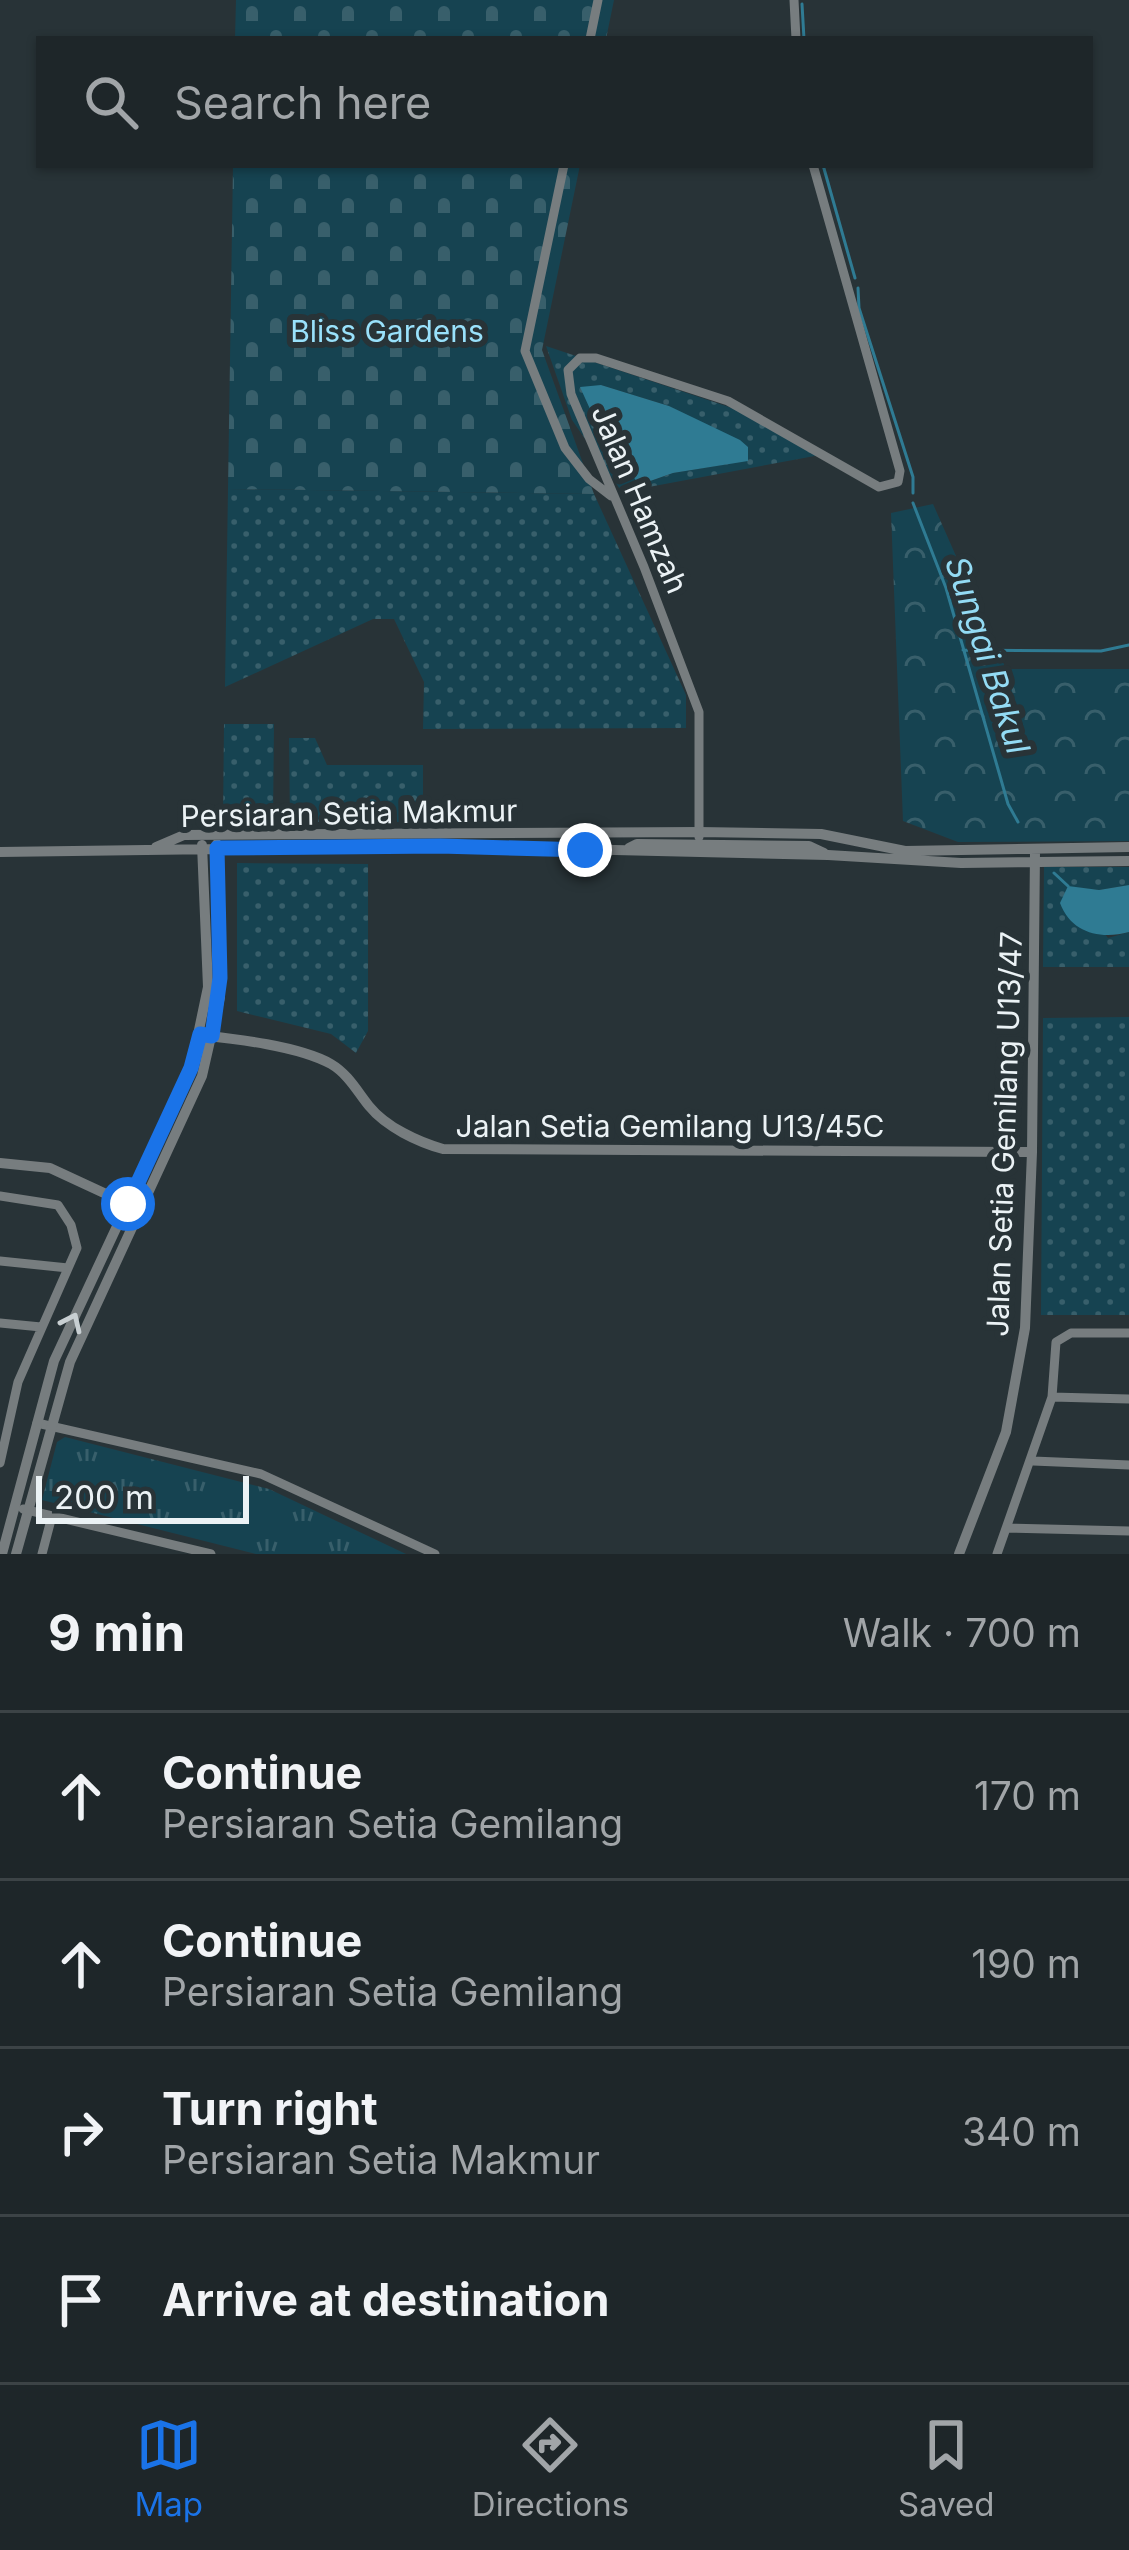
<!DOCTYPE html>
<meta charset="utf-8">
<style>
:root{--surface:#1e2629;--page:#2b3235;--text:#f1f3f6;--muted:#a1a5a8;--line:#3c4346;--accent:#1a73e8}
body{margin:0;font-family:Inter,sans-serif;background:var(--page);color:var(--text)}
.scale{position:absolute;left:36px;bottom:30px;width:213px;box-sizing:border-box;padding-left:12px;border:6px solid #ebf2f5;border-top:0;font-size:33px;line-height:42px;white-space:nowrap;color:#ebf2f5;-webkit-text-stroke:9px #283337;paint-order:stroke}
.stop{position:absolute;width:36px;height:36px;margin:-27px;border:9px solid #1a73e8;border-radius:50%;background:#fff}
.stop.end{background:#1a73e8;border-color:#fff;box-shadow:0 3px 12px #0008}
.list{margin:0;padding:0;list-style:none}
h2{display:flex;justify-content:space-between;align-items:center;height:156px;margin:0;padding:0 48px;font-size:51px}
h2 small{font-size:39px;font-weight:400;color:var(--muted)}
.list li{display:grid;grid-template-columns:78px 1fr auto;gap:36px;align-items:center;box-sizing:border-box;height:168px;padding:0 48px;border-top:3px solid var(--line)}
.list b{display:block;font-size:45px;white-space:nowrap}
.list p{margin:0;font-size:39px;white-space:nowrap;color:var(--muted)}
.list em{font-size:39px;font-style:normal;color:var(--muted)}
.icon{flex:none;width:66px;height:66px;fill:none;stroke:currentColor;stroke-width:2;stroke-linecap:round;stroke-linejoin:round}
.map{position:relative;flex:none;width:1129px;height:1554px;overflow:hidden}
.search{position:absolute;background:var(--surface);box-shadow:0 3px 9px #0004;left:36px;right:36px;top:36px;height:132px;display:flex;align-items:center;gap:30px;box-sizing:border-box;padding:0 42px;border-radius:0px;color:var(--muted);font-size:45px}
.sheet{height:828px;background:var(--surface)}
nav{display:flex;justify-content:space-around;align-items:center;box-sizing:border-box;height:168px;border-top:3px solid var(--line);background:var(--surface);font-size:33px;color:var(--muted)}
nav a{display:grid;justify-items:center;gap:6px}
nav .on{color:var(--accent)}
.map>svg:first-child{display:block}
.grass{fill:url(#grass-dots);fill-rule:evenodd}
.forest{fill:url(#forest-crowns)}
.cemetery{fill:url(#cemetery-stones)}
.park{fill:url(#park-tufts)}
.water{fill:#2f7b93}
.lines{fill:none;stroke-linecap:round;stroke-linejoin:round}
.stream{stroke:#2f7b93;stroke-width:3}
.minor{stroke:#777d7f;stroke-width:9}
.tertiary{stroke:#777d7f;stroke-width:10}
.oneway{stroke:#c8cfd2}
.route{stroke:#1a73e8;stroke-width:15}
.labels{text-anchor:middle;dominant-baseline:central;stroke-width:12;stroke-linejoin:round;paint-order:stroke}
.park-label{font-size:30px;fill:#99e1fb;stroke:#283337}
.street-label{font-size:30px;fill:#ebf2f5;stroke:#283337}
.water-label{font-size:33px;font-style:italic;fill:#93dbf4;stroke:#283337}
</style>
<div class="map">
<svg width="1129" height="1554" viewBox="0 0 1129 1554">
<defs>
<pattern id="grass-dots" width="8" height="8" patternUnits="userSpaceOnUse" patternTransform="scale(3)"><rect width="8" height="8" fill="#164351"/><path d="M2 2h.1M6 6h.1" fill="none" stroke="#385f6b" stroke-width="1.8" stroke-linecap="round"/></pattern>
<pattern id="forest-crowns" width="20" height="18" patternUnits="userSpaceOnUse" patternTransform="scale(3)"><rect width="20" height="18" fill="#164351"/><path d="M2 6a3 3 0 1 1 6 0M12 15a3 3 0 1 1 6 0" fill="none" stroke="#385f6b"/></pattern>
<pattern id="cemetery-stones" width="16" height="16" patternUnits="userSpaceOnUse" patternTransform="scale(3)"><rect width="16" height="16" fill="#164351"/><path d="M2 7V4a2 2 0 0 1 4 0v3zM10 15v-3a2 2 0 0 1 4 0v3z" fill="#385f6b"/></pattern>
<pattern id="park-tufts" width="24" height="20" patternUnits="userSpaceOnUse" patternTransform="scale(3)"><rect width="24" height="20" fill="#164351"/><path d="M3 7l-1-3M5 7V3M7 7l1-3M15 17l-1-3M17 17v-4M19 17l1-3" fill="none" stroke="#385f6b"/></pattern>
</defs>
<rect width="100%" height="100%" fill="#283337"/>
<path class="grass" d="M546 346 741 411 820 455 622 492 572 420ZM601 385 669 406 689 417 728 464 673 473 640 485Z
M228 489 594 494 686 695V728L423 729 424 682 394 619H373L225 687Z
M224 724H274L273 822H223Z
M289 738H315L327 765H423V822H290Z
M237 863 368 864V1031L356 1053 331 1034 237 1011Z
M1044 867H1129V885L1099 890 1068 887 1108 938 1129 932V967H1043Z
M1129 1017V1315H1041L1043 1018Z"/>
<path class="forest" d="M933 504 1006 669H1129V841L958 842 903 821 891 513Z"/>
<path class="cemetery" d="M236 0H614L606 39H235Z
M233 165H580L542 350 594 494 228 489Z"/>
<path class="park" d="M65 1437 269 1489 406 1554H256L42 1500 57 1442Z"/>
<path class="water" d="M601 385 669 406 740 440 748 447V461L673 473 639 485 595 420 580 387Z
M1129 885V932C1101 940 1071 933 1060 903L1068 886 1099 890Z"/>
<g class="lines">
<path class="stream" d="M802 4 804 39
M823 165 855 278
M858 288 859 308 913 477V493
M913 503 946 588 1008 804 1018 822
M963 650 1101 651 1129 645
M1054 873 1068 886"/>
<path class="minor" d="M794 0 796 39
M590 39 598 0
M564 165 525 351 565 448 589 479 611 496
M699 837V712L644 567 571 394 568 370 580 358H596L728 401 879 487 898 482 900 471 813 165
M0 1196 58 1205 71 1225 77 1248 18 1382 0 1463
M0 1261 68 1268
M0 1323 41 1327
M1052 1397 1129 1399
M37 1423 261 1474 435 1554
M1033 1461 1129 1465
M23 1509 211 1554
M1007 1528 1129 1531
M42 1554 52 1516
M997 1554 1052 1397 1056 1342 1071 1333H1129"/>
<path class="tertiary" d="M156 847 184 835 699 832 821 834 905 851 1129 847
M629 848 637 844 809 846 824 853
M0 852 440 846 828 855 961 863 1129 861
M200 1035C236 1039 299 1046 331 1064 348 1074 357 1091 369 1106 386 1127 418 1142 443 1149L1032 1152
M0 1163 50 1168 132 1206
M2 1554 54 1361 191 1068 208 987 202 845
M16 1554 70 1362 202 1076 220 997 217 844
M959 1554 1006 1432 1025 1328 1032 1152 1035 852"/>
</g>
<defs><path id="oneway-chevron" d="M-2-3.5L2.5 0L-2 3.5" fill="none" stroke-width="1.6" stroke-linecap="round" stroke-linejoin="round" transform="scale(3)"/></defs>
<use class="oneway" href="#oneway-chevron" transform="translate(72 1322) rotate(-65)"/>
<g class="lines">
<path class="route" d="M128 1204 191 1068 200 1034 212 1036 220 978 217 848 440 846 585 850"/>
</g>
<g class="labels">
<g class="park-label">
<text x="387" y="331">Bliss Gardens</text>
</g>
<g class="street-label">
<text transform="translate(640 499) rotate(67)">Jalan Hamzah</text>
<text transform="translate(349 813) rotate(-1)">Persiaran Setia Makmur</text>
<text x="670" y="1126">Jalan Setia Gemilang U13/45C</text>
<text transform="translate(1004 1134) rotate(-88)">Jalan Setia Gemilang U13/47</text>
</g>
<g class="water-label">
<text transform="translate(988 655) rotate(72)">Sungai Bakul</text>
</g>
</g>
</svg>
<div class="scale">200 m</div>
<div class="stop" style="left:128px;top:1204px"></div>
<div class="stop end" style="left:585px;top:850px"></div>
<div class="search"><svg class="icon" aria-label="search" viewBox="0 0 24 24"><circle cx="10" cy="10" r="6"/><path d="M15 15l6 6"/></svg>Search here</div>
</div>
<section class="sheet">
<h2>9 min<small>Walk · 700 m</small></h2>
<ul class="list">
<li><svg class="icon" aria-label="ahead" viewBox="0 0 24 24"><path d="M12 20V5M6 11l6-6 6 6"/></svg><div><b>Continue</b><p>Persiaran Setia Gemilang</p></div><em>170 m</em></li>
<li><svg class="icon" aria-label="ahead" viewBox="0 0 24 24"><path d="M12 20V5M6 11l6-6 6 6"/></svg><div><b>Continue</b><p>Persiaran Setia Gemilang</p></div><em>190 m</em></li>
<li><svg class="icon" aria-label="right" viewBox="0 0 24 24"><path d="M7 20v-9h11M14 6l5 5-5 5"/></svg><div><b>Turn right</b><p>Persiaran Setia Makmur</p></div><em>340 m</em></li>
<li><svg class="icon" aria-label="arrive" viewBox="0 0 24 24"><path d="M6 21V4h12l-3 4 3 4H6"/></svg><div><b>Arrive at destination</b></div></li>
</ul>
</section>
<nav>
<a class="on"><svg class="icon" aria-label="map" viewBox="0 0 24 24"><path d="M3 6l6-2 6 2 6-2v14l-6 2-6-2-6 2zM9 4v14M15 6v14"/></svg>Map</a>
<a><svg class="icon" aria-label="directions" viewBox="0 0 24 24"><path d="M12 3l9 9-9 9-9-9zM9 14v-3h6M13 9l2 2-2 2"/></svg>Directions</a>
<a><svg class="icon" aria-label="saved" viewBox="0 0 24 24"><path d="M7 4h10v16l-5-4-5 4z"/></svg>Saved</a>
</nav>
